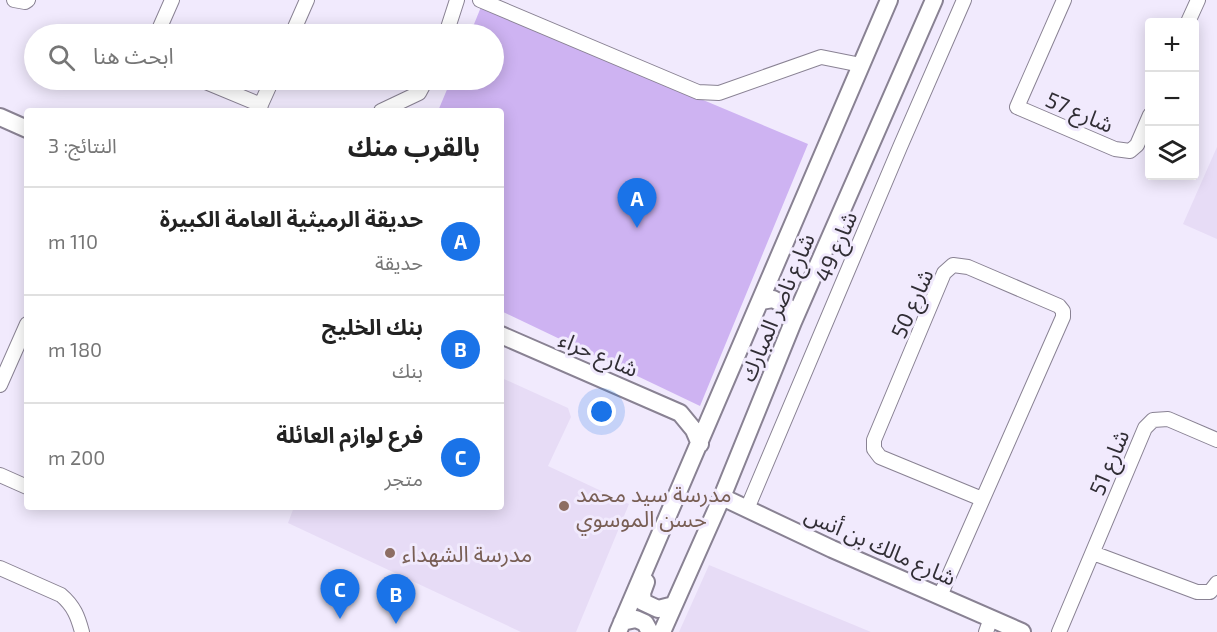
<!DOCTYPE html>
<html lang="ar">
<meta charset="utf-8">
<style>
:root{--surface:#fff;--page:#f2f2f2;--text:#222;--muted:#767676;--line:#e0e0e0;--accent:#1a73e8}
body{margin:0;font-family:"Exo 2","Noto Sans Arabic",sans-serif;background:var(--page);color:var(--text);direction:rtl}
.controls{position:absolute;right:18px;top:18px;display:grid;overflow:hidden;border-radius:6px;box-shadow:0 3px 15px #0003}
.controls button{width:54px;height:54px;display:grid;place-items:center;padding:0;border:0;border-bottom:2px solid var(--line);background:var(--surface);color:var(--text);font:30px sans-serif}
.you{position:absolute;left:602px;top:412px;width:21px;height:21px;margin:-15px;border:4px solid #fff;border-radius:50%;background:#1a73e8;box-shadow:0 0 0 9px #1a73e833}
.badge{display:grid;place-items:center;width:39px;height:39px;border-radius:50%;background:var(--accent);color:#fff;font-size:20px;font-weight:700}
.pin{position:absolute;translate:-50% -50px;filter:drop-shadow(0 2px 3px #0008)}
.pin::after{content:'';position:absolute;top:32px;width:21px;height:18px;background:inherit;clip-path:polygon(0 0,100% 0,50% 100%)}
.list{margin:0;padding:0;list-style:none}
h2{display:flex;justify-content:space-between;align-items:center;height:78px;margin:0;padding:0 24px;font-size:26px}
h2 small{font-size:20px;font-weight:400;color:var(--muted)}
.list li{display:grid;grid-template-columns:39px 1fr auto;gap:18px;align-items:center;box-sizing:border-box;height:108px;padding:0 24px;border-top:2px solid var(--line)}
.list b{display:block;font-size:22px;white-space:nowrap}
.list p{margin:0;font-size:20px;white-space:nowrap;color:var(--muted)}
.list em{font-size:20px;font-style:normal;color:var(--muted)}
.icon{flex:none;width:33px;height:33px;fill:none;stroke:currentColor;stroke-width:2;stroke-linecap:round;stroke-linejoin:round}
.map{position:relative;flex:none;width:1217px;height:632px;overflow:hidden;direction:ltr}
.search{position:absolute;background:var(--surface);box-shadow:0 3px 15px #0003;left:24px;top:24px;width:480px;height:66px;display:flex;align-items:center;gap:15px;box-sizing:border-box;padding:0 21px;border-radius:33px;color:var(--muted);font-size:22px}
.panel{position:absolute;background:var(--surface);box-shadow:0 3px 15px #0003;left:24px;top:108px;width:480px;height:402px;border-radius:6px;direction:rtl}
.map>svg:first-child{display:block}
.built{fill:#e7dcf6}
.green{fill:#ceb3f2}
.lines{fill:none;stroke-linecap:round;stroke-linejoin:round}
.minor-casing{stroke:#898293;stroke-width:16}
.tertiary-casing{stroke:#898293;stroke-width:20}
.minor{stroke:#fff;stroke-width:14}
.tertiary{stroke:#fff;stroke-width:16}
.education-dot{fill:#8d6e63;stroke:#f1eafd;stroke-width:2}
.labels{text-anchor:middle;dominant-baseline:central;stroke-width:6;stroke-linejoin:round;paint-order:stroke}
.street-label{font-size:22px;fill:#312e35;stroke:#f1eafd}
.education-label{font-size:22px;fill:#785e54;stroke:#f1eafd;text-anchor:start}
</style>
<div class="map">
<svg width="1217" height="632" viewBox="0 0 1217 632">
<rect width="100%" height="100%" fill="#f1eafd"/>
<path class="built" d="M1217 147V239L1183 224Z
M504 379 568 408 571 417 548 466 629 504 576 632H521L288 523 294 507H501V387Z
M709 565 871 632H679Z"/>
<path class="green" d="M481 7 808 144 700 406 501 311V111H438L451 80H494V34H470Z"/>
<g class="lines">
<defs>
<path id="minor" d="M14 0 25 2 28 0
M480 0 698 92 719 93 821 57 861 65
M1064 0 1017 107 1115 149 1130 151 1137 145 1150 115
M1188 22 1198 0
M157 34 172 0
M292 34 307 0
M446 34 457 0
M201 80 261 105
M258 111 272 80
M381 111 419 93 426 80
M0 385 27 324
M0 475 27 487
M747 509 900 147 964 0
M1093 553 1197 592H1210L1217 583
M0 568 61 595C74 606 78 617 82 632
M940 596 1063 317V311L1059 306 968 267 953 265 944 273 874 440V449L880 457 982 499
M986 632 991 618
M1059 632 1145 428 1153 420 1168 419 1217 440"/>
<path id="tertiary" d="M0 117 27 129
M761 301 773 299 788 307 793 322
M501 335 680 413 694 430 700 444
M722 497 832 549 1022 632
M646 582 642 593 643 602 658 609 674 605
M622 622 636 619 645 623 650 632
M618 632 889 0
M662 632 722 497 793 322 934 0"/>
</defs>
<use href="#minor" class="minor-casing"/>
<use href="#tertiary" class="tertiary-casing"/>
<use href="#minor" class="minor"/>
<use href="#tertiary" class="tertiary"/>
</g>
<g class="education-dot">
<circle cx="564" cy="506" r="6"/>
<circle cx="390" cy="553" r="6"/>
</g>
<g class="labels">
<g class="street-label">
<text transform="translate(1080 111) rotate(23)">شارع 57</text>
<text transform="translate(835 246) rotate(-67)">شارع 49</text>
<text transform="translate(911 303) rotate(-66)">شارع 50</text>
<text transform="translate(776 307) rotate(-67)">شارع ناصر المبارك</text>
<text transform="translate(599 353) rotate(23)">شارع حراء</text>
<text transform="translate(1108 462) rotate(-67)">شارع 51</text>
<text transform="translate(881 545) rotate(24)">شارع مالك بن أنس</text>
</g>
<g class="education-label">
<text x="576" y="493">مدرسة سيد محمد<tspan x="576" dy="25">حسن الموسوي</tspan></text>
<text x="402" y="553">مدرسة الشهداء</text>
</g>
</g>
</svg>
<div class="controls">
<button>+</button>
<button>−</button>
<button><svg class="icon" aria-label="layers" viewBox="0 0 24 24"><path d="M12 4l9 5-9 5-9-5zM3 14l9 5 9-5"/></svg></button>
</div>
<div class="you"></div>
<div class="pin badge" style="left:637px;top:228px">A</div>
<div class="pin badge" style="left:396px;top:624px">B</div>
<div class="pin badge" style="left:340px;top:619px">C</div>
<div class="search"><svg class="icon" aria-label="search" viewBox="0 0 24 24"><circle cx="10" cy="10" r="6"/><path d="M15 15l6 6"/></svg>ابحث هنا</div>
<section class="panel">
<h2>بالقرب منك<small>النتائج: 3</small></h2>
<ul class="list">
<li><span class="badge">A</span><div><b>حديقة الرميثية العامة الكبيرة</b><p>حديقة</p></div><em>110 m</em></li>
<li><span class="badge">B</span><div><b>بنك الخليج</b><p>بنك</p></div><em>180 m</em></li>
<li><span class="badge">C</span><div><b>فرع لوازم العائلة</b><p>متجر</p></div><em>200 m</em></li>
</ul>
</section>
</div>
